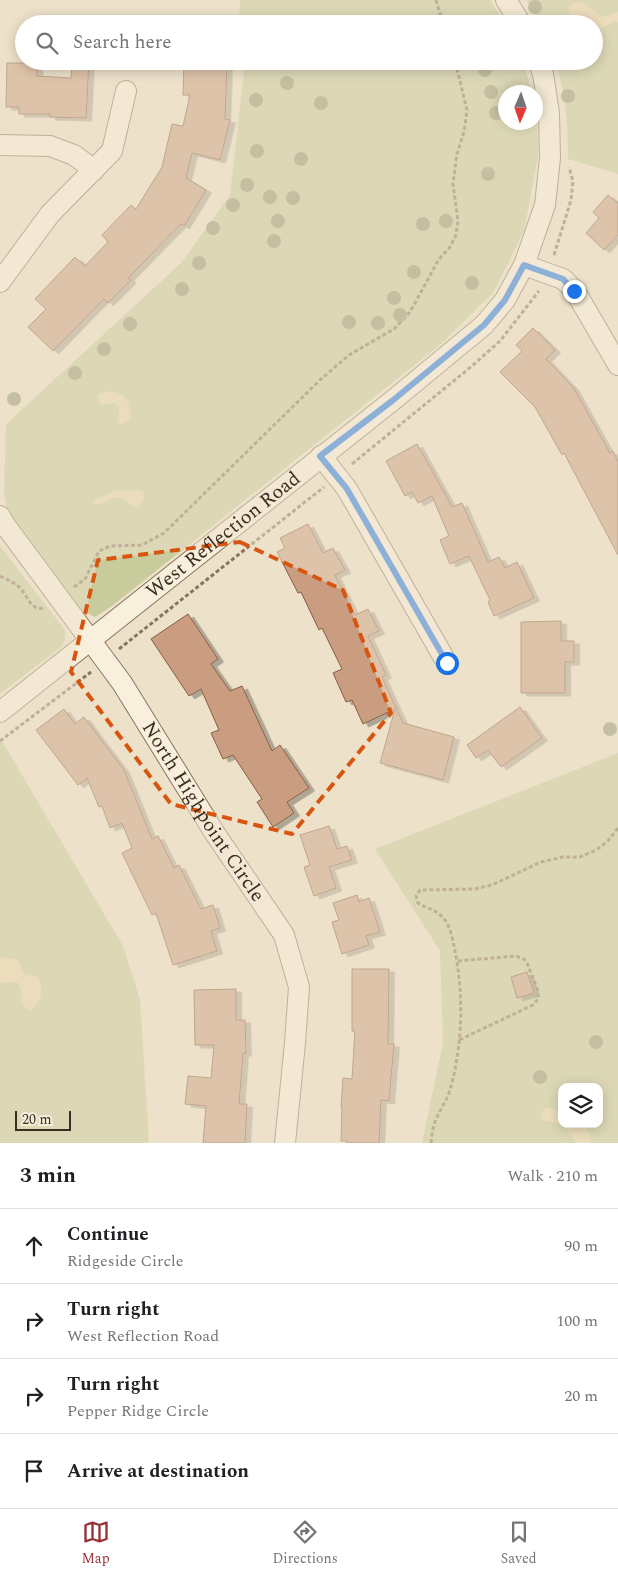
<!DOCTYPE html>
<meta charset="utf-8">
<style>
:root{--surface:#fff;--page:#f2f2f2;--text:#202124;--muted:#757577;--line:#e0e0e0;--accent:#973135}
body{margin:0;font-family:Spectral,serif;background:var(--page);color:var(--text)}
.controls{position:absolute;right:15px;bottom:15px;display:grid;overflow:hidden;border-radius:10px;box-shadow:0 2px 12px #0003}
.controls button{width:45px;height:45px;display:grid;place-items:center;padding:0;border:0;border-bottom:1px solid var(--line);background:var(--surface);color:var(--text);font:25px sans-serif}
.compass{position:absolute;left:498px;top:85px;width:45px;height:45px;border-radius:50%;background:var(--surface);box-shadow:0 2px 12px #0003;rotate:182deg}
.scale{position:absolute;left:15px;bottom:12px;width:56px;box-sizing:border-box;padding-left:5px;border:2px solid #3b2d21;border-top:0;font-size:14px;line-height:18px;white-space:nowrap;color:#3b2d21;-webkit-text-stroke:4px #f5ecd9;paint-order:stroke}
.stop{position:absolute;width:15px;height:15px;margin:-11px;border:4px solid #1a73e8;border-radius:50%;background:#fff}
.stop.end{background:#1a73e8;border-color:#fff;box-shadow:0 1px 5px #0008}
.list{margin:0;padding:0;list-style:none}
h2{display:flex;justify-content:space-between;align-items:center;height:65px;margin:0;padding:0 20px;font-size:21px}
h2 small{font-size:16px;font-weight:400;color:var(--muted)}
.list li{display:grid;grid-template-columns:32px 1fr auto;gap:15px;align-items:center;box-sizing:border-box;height:75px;padding:0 20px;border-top:1px solid var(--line)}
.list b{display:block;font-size:19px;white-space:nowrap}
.list p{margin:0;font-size:16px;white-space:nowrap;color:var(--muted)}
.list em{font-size:16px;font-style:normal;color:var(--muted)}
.icon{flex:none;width:28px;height:28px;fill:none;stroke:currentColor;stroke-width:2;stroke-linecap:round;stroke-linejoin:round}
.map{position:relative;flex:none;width:618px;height:1143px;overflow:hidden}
.search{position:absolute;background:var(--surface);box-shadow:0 2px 12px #0003;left:15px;right:15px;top:15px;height:55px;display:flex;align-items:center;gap:12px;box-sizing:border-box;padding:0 18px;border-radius:28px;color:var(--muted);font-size:19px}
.sheet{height:365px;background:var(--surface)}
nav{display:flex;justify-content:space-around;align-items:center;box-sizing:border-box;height:70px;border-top:1px solid var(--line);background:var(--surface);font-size:14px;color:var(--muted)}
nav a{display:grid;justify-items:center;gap:2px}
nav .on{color:var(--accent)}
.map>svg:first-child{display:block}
.green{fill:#c8cc9d;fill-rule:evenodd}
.sand{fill:#e8d5a8}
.building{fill:#ca9d81;stroke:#885d45;filter:url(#shadow)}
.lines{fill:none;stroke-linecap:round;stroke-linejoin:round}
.street-casing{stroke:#8a745e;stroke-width:22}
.path{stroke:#8a745e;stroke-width:3;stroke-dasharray:4 2.5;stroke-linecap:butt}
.street{stroke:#f8efdd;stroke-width:20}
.tree{fill:#959571}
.route{stroke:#1a73e8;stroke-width:6}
.marked{fill:none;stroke:#d7550e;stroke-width:4;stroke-dasharray:10 6;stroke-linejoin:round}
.labels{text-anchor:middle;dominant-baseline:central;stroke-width:4;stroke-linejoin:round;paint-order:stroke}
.street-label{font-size:20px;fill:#3b2d21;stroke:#f5ecd9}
</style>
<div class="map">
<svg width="618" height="1143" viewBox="0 0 618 1143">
<defs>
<filter id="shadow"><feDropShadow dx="5.5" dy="3" stdDeviation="0" flood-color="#0004"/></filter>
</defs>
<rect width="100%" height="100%" fill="#ede1ca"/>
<path class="green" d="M240 0H490L505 24H239Z
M526 0H618V174L568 159C568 126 566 93 555 61H594V24H539L533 9Z
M245 61H523L532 92H506V122H536V113L538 137V157L524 231 493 293 441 344 112 606 95 617 81 610 17 528 8 515 4 495 6 424 181 263 230 195Z
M0 546 65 630V641L60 648 0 694Z
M2 741 123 946 140 999 149 1143H0V742Z
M618 753V1143H422L443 1043 440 951 375 849ZM562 1087H599V1124H562Z"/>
<path class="sand" d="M577 2 587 5 600 17 607 16 618 12V22C608 21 604 31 594 29V24C586 24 577 21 570 16L569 7 572 4Z
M110 391C128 395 128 399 131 416L127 422 121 424 118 422 119 406 113 403 102 405C98 402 98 398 99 394Z
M138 489 143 491C147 500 141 507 132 506 129 504 126 500 122 498 114 494 105 506 93 504V501L96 499 117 490 130 491Z
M0 957 3 958 17 959C27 972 15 975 37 976 45 988 41 1004 30 1011 17 1005 25 991 17 982L0 983Z
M550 1108 562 1111V1124C581 1124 589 1120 591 1143H576C562 1123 566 1126 543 1120 540 1116 541 1113 544 1109Z"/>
<path class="building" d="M72 61H89L86 118 50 117V114H19V107H6L7 63H38L37 76 71 78Z
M184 61H227L225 119 230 120 220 160 192 153 186 178 206 190 184 226 181 224 128 278 131 280 108 303 104 299 53 351 28 327 46 309 35 299 75 257 85 266 108 242 102 235 131 205 136 209 162 167 172 124 183 126 190 95H183Z
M608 195 618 203V235L604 250 586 233 599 218 593 212Z
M533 328 555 350 546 359 573 387 610 453 613 451 618 461V555L564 453 562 455 535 407 500 372 522 351 516 345Z
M417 444 452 507 462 503 488 562 499 557 505 568 517 562 534 598 494 616 488 602 490 600 469 556 450 564 440 540 449 536 432 496 418 503 412 492 405 496 386 461Z
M308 524 323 553 333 548 345 570 335 575 355 615 368 609 379 631 368 636 386 675 382 677 403 723 454 737 443 780 380 763 395 709 363 724 352 700 346 702 333 673 342 669 322 628 319 630 301 592 298 593 277 552 285 548 280 538Z
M188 614 218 659 211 664 230 691 242 686 272 751 280 745 309 788 287 802 294 813 273 827 257 802 262 799 233 755 223 759 211 733 219 730 201 689 189 696 151 639Z
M561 621V641H574V662H565V693H521V622Z
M520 707 542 738 501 767 488 750 476 758 467 745Z
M64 709 75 724 84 717 124 770 152 839 158 836 174 868 179 865 201 909 213 905 220 928 211 931 217 951 173 965 156 913 152 915 122 853 132 848 122 823 110 828 102 806 99 807 87 778 78 785 36 730Z
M329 826 337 849 347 846 352 860 329 867 336 888 314 896 304 867 310 865 300 835Z
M357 895 359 902 369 898 380 932 366 936 369 945 342 954 332 922 339 920 333 903Z
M352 969H389L388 1044H394L389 1101 381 1100 379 1143H347V1141H341L342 1107H341L343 1078 352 1079 355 1031H352Z
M527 972 534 993 517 998 511 977Z
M236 989V1020H245L246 1053H243L239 1104H247L245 1143H203L206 1106 185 1104 188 1076 211 1078 214 1045H195L194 990Z"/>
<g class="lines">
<defs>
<g id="street">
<path d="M506 0 521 24"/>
<path d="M0 145 50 146 74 155 94 170"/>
<path d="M524 265 563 279 575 291 618 365"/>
<path d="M0 282 50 214 112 151 126 91"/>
<path d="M321 456 347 489 447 663"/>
<path id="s1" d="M0 516 5 525 122 683 214 832 284 935 299 987 295 1043 285 1143"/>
<path id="s2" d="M0 712 392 401 484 325 505 300 524 265 545 205 550 158 549 113 543 74 538 61"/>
</g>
</defs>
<use href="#street" class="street-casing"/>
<path class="path" d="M436 0 443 24
M554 255 571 200 573 181 569 167
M352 464 472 366 500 341 539 291
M0 576C6 579 13 582 18 586 28 594 29 611 44 608
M74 587 85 579 99 551 110 546 142 545 164 533 320 380 349 355 394 329 410 312 439 259 450 247 456 235 458 221 453 184 457 154 464 132 467 110 455 61
M119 649 324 487
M0 741 91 672
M458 961 516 956 524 959 527 963 538 991V999L533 1005 459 1040
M431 1143C432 1134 433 1125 437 1117 441 1108 447 1100 450 1090 463 1044 464 993 454 946 452 937 450 925 443 918 435 908 428 910 418 903L416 896 420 890 475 889 492 885 541 862 563 857H580L596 850 607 842 618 828"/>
<use href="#street" class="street"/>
</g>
<g class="tree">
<circle cx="535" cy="7" r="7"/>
<circle cx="485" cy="70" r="7"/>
<circle cx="287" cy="83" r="7"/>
<circle cx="491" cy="92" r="7"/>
<circle cx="568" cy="96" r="7"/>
<circle cx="256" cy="100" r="7"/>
<circle cx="321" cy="103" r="7"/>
<circle cx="496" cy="113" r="7"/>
<circle cx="257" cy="151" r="7"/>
<circle cx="301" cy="159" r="7"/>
<circle cx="488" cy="174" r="7"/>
<circle cx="247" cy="185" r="7"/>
<circle cx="270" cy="197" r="7"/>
<circle cx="293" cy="198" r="7"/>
<circle cx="233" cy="205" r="7"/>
<circle cx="278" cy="221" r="7"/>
<circle cx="446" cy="221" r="7"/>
<circle cx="423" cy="224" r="7"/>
<circle cx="213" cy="228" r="7"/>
<circle cx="274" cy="241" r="7"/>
<circle cx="199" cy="263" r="7"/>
<circle cx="414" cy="272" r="7"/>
<circle cx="472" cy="283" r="7"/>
<circle cx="182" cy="289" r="7"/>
<circle cx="394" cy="298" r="7"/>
<circle cx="400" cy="315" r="7"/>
<circle cx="349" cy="322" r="7"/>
<circle cx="378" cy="323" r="7"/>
<circle cx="130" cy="324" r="7"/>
<circle cx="104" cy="349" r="7"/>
<circle cx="75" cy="373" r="7"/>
<circle cx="14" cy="399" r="7"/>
<circle cx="610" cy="729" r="7"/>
<circle cx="596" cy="1042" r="7"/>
<circle cx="540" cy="1077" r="7"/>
</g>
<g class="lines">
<path class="route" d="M447 663 347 489 320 456 392 401 484 325 505 300 524 265 563 279 574 291"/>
</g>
<path d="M0 0H618V1143H0ZM240 542 343 590 391 713 292 834 171 804 71 672 98 560Z" fill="#ede1ca" fill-opacity=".55" fill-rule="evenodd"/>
<path class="marked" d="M240 542 343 590 391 713 292 834 171 804 71 672 98 560Z"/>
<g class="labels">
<g class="street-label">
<text stroke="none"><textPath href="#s2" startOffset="285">West Reflection Road</textPath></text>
<text stroke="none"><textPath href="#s1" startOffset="359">North Highpoint Circle</textPath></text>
</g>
</g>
</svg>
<div class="controls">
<button><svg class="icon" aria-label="layers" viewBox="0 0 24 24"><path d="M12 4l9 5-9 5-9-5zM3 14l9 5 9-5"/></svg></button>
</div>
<svg class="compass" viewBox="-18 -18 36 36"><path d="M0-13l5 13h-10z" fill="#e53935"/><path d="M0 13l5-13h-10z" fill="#757577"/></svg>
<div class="scale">20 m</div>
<div class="stop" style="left:447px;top:663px"></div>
<div class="stop end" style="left:574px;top:291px"></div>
<div class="search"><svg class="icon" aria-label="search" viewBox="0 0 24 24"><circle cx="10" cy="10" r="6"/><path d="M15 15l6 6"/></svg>Search here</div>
</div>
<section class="sheet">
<h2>3 min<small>Walk · 210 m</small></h2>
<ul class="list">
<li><svg class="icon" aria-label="ahead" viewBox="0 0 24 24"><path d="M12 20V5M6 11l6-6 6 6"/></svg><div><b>Continue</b><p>Ridgeside Circle</p></div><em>90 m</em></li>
<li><svg class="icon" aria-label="right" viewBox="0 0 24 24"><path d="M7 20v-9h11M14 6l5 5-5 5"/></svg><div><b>Turn right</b><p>West Reflection Road</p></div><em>100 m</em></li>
<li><svg class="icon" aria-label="right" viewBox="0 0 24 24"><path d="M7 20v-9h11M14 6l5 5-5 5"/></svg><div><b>Turn right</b><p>Pepper Ridge Circle</p></div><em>20 m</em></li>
<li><svg class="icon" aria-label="arrive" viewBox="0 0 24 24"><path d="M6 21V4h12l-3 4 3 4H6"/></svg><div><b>Arrive at destination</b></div></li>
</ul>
</section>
<nav>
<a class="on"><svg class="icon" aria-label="map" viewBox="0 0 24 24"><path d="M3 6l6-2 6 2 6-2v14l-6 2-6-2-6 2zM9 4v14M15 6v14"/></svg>Map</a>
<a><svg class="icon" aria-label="directions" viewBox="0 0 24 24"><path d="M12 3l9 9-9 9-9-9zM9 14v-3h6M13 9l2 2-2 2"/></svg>Directions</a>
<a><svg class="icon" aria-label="saved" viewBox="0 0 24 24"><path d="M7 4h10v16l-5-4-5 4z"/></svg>Saved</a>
</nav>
